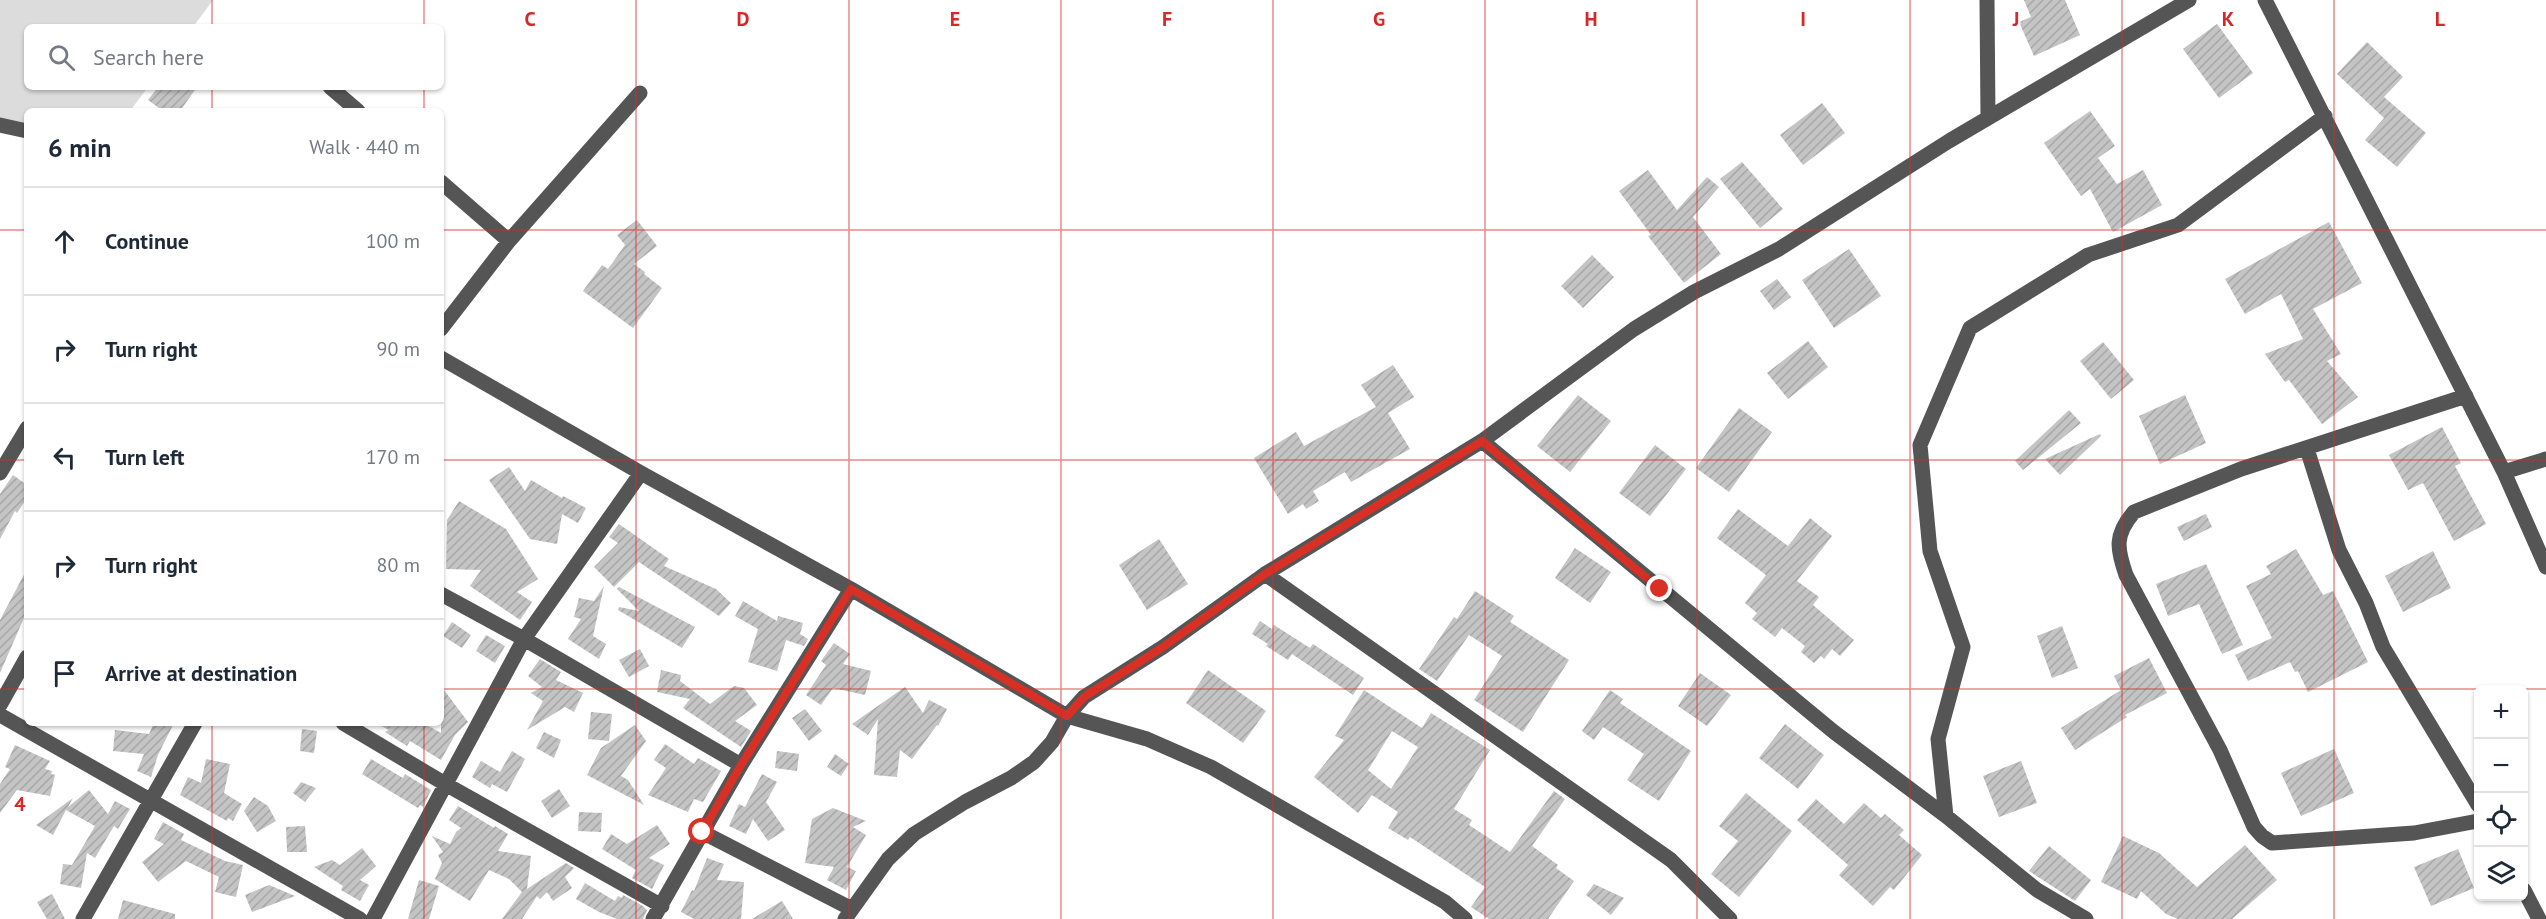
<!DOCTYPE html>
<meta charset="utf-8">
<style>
:root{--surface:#fff;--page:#f6f6f7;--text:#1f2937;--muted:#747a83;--line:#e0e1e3}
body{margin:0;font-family:"PT Sans",sans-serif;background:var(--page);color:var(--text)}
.controls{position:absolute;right:18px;bottom:18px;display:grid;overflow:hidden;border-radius:9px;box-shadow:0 2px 4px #0004}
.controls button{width:54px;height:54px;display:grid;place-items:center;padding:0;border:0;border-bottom:2px solid var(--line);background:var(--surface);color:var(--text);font:30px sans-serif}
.stop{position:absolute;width:18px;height:18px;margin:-14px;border:4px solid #d93025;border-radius:50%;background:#fff}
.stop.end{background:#d93025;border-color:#fff;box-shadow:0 2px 6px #0008}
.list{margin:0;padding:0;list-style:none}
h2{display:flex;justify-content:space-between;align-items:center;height:78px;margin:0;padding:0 24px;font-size:26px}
h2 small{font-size:20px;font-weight:400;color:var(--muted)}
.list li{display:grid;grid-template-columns:39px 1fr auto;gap:18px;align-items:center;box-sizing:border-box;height:108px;padding:0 24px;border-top:2px solid var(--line)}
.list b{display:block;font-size:22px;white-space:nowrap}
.list em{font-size:20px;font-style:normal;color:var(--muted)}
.icon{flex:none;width:33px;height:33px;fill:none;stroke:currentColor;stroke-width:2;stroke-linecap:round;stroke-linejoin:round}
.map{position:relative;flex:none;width:2546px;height:919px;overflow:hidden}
.search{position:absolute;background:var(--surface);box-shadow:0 2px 4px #0004;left:24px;top:24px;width:420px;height:66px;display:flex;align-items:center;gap:15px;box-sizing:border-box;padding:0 21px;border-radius:9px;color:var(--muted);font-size:22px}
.panel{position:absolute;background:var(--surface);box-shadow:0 2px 4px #0004;left:24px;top:108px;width:420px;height:618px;border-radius:9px}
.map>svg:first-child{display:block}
.green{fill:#dcdcdc}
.building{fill:url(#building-hatch);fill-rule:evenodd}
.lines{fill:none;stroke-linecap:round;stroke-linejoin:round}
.minor{stroke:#555;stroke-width:15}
.route{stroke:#d93025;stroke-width:8}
.grid{fill:none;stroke:#d62828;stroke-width:1.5;stroke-opacity:0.55}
.grid-label{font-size:20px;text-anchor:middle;font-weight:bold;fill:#d62828;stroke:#fff;stroke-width:5;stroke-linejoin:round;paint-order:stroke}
</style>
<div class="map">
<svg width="2546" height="919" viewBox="0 0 2546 919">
<defs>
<pattern id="building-hatch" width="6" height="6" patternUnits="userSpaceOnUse" patternTransform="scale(1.5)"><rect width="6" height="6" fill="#c4c4c4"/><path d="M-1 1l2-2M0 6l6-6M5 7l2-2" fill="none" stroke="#a7a7a7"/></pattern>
</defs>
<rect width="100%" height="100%" fill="#fff"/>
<path class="green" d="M0 0H213L193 27H27V87H148L130 111H27V128L0 121Z"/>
<path class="building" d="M2024 0H2065L2080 35 2034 56 2019 22 2031 17Z
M2217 24 2253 73 2219 98 2183 49Z
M2367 42 2403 77 2384 97 2426 133 2397 167 2365 140 2384 118 2337 74Z
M158 87H197L180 111H163L148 100Z
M1822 103 1845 133 1803 165 1780 135Z
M2090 111 2115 146 2098 158 2117 184 2143 170 2162 205 2113 232 2090 189 2081 196 2044 143Z
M1742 162 1783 209 1760 228 1720 179Z
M1648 170 1677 210 1707 177 1719 187 1693 217 1721 254 1684 283 1648 236 1651 235 1619 191Z
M637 220 657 246 634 264 645 272 644 274 662 288 633 328 583 291 602 265 608 269 625 245 617 235Z
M2329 222 2362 283 2313 309 2341 354 2327 361 2358 397 2322 424 2289 380 2285 382 2265 354 2303 339 2281 294 2245 314 2225 279Z
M1849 249 1881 296 1834 328 1802 280Z
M1592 255 1614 277 1583 308 1561 286Z
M1777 279 1791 297 1774 310 1760 291Z
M1808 341 1828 367 1788 399 1767 373Z
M2103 342 2134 380 2111 399 2080 361Z
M1393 365 1414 397 1388 413 1410 449 1351 482 1345 472 1313 491 1319 501 1306 509 1303 504 1288 514 1254 458 1296 432 1304 446 1376 407 1361 385Z
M1578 395 1611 421 1570 472 1537 446Z
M2185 395 2206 443 2160 464 2139 416Z
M1739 408 1772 432 1729 492 1696 468Z
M2069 410 2081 423 2023 470 2015 461Z
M2442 427 2461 463 2455 466 2486 524 2454 541 2423 483 2408 490 2389 455Z
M2100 434 2101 436 2060 475 2045 459Z
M1655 445 1686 469 1650 516 1619 493Z
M509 467 525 491 531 480 562 498 563 496 586 508 578 523 562 514 557 544 530 539 489 480Z
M13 475 27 485V498L17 513 15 511 0 539V494Z
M459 501 506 529 538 579 517 592 532 602 520 620 470 586 481 570 446 569 447 520Z
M1738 509 1788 546 1810 518 1832 536 1797 581 1819 597 1813 605 1854 640 1840 656 1832 649 1824 659 1821 656 1814 663 1801 652 1805 646 1782 628 1775 637 1752 619 1757 613 1745 603 1766 575 1717 538Z
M2206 514 2212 527 2184 541 2177 527Z
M619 524 669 559 664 566 716 589 731 603 719 616 639 562 614 587 594 567 618 543 609 537Z
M1159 539 1188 584 1147 610 1119 565Z
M1575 548 1611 572 1590 603 1555 578Z
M2296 549 2323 595 2333 591 2368 662 2308 692 2298 671 2295 672 2290 662 2248 681 2235 655 2272 638 2246 586 2271 574 2266 566Z
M2433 551 2451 588 2403 612 2385 576Z
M2206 564 2243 645 2222 654 2199 604 2168 616 2156 584Z
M27 569V611L0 673V620Z
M604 586 593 636 606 644 599 659 568 639 581 619 574 617 579 598 594 601Z
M619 587 695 627 682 648 618 610 619 607 639 611 617 589Z
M1475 591 1514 616 1510 622 1569 660 1523 732 1474 700 1502 656 1469 635 1437 681 1419 669 1454 617 1457 619Z
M743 601 777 621 778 616 803 623 800 634 808 639 804 646 786 640 777 671 748 662 758 629 735 616Z
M1260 621 1272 629 1274 625 1310 648 1313 644 1364 678 1353 695 1292 654 1288 660 1266 646 1268 644 1252 634Z
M452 622 471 635 462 648 443 636Z
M2062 626 2078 668 2052 678 2037 636Z
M486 635 505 646 495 663 476 651Z
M834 643 850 654 843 664 871 671 865 695 833 688 821 705 806 695 826 665 821 661Z
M640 649 649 666 629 677 619 660Z
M2149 658 2167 693 2125 715 2127 717 2075 750 2061 728 2121 690 2114 676Z
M540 659 561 672 556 680 583 693 574 712 565 707 527 730 543 701 531 693 542 687 528 676Z
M661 670 681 675 680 681 710 704 734 686 744 688 757 705 735 721 751 731 741 747 683 708 690 699 657 692Z
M1208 670 1266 711 1243 743 1186 703Z
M1700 673 1731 695 1707 726 1678 706Z
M441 686 468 722 455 735 441 760 410 741 407 746 385 732 389 730 375 723H423L441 733Z
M905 687 923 713 929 700 947 709 938 726 937 725 912 759 900 750 897 777 874 775 878 719 868 735 852 724Z
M1364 690 1422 728 1431 713 1490 750 1454 809 1472 820 1469 825 1510 852 1554 791 1565 799 1532 846 1558 865 1556 868 1574 881 1548 919H1489L1471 907 1485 887 1410 837 1408 840 1388 828 1398 812 1372 795 1358 813 1314 777 1344 740 1335 736ZM1392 731 1418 747 1391 789 1368 770Z
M1610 690 1623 699 1620 703 1691 751 1659 801 1627 780 1644 754 1603 727 1594 740 1582 731Z
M805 709 822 731 809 741 792 718Z
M591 712 612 714 609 741 588 739Z
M154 723H174L158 755 151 777 137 771 144 754 113 751 115 730 149 734Z
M1785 724 1824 755 1798 789 1759 758Z
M635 725 646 741 621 776 628 780 644 805 587 775 601 748Z
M302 729 317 731 314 753 300 751Z
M544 732 561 740 554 758 536 748Z
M665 744 694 764 698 758 721 771 703 802 694 799 688 812 648 795 666 768 654 760Z
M15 745 50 761 45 769 52 771 51 774 55 775 50 796 17 790 0 813V784L10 769 5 767Z
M2334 749 2354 793 2301 816 2281 773Z
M512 751 525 759 507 792 492 784 490 788 472 777 481 761 500 772Z
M777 751 799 754 797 771 775 768Z
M835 754 849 764 841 776 827 767Z
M206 759 230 764 224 793 242 804 233 821 228 818 227 821 180 795 188 777 201 783Z
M371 759 403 778 405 774 431 790 423 807 420 805 418 808 362 774Z
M2021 761 2037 803 1999 817 1983 776Z
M762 774 777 782 766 802 785 830 768 841 753 819 746 834 729 826 739 804 745 807Z
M301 782 316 788 305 802 293 793Z
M559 789 570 806 552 818 541 801Z
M89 790 108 814 115 801 130 809 118 829 114 826 95 858 87 853 81 888 60 884 63 864 72 865 95 826 66 810 53 835 36 825 73 798 68 807Z
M1746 793 1792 831 1739 897 1711 874 1738 841 1719 826Z
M254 797 268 806 276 821 257 832 244 811Z
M1816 799 1844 824 1864 803 1881 818 1885 814 1904 830 1899 835 1922 855 1894 890 1890 887 1873 906 1839 875 1848 865 1797 820Z
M458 806 494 828 495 826 508 834 498 851 531 856 527 889 566 863 574 868 565 877 572 888 553 901 547 892 540 899 537 896 522 919H502L522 892 509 879 489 870 470 901 435 879 442 863 438 855 443 852 432 836 450 844 456 832 461 828 449 820Z
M833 808 866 821 853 827 866 835 847 867 856 871 846 890 827 880 834 867 805 863 812 819Z
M579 812 602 813 601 832 578 831Z
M163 822 184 834 181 840 225 861 243 865 236 897 215 892 219 877 186 861 158 882 142 862 164 844 154 839Z
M657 825 670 844 649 858 664 865 652 889 632 878 636 870 602 849 611 834 627 844Z
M305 826 307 852H287L286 827Z
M2123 836 2159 853 2197 887 2245 845 2277 880 2232 919H2178L2166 914 2141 891 2137 899 2101 882Z
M2049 846 2091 880 2075 901 2029 871Z
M362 848 376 866 360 880 369 885 360 901 341 890 343 886 314 867 332 860 340 865Z
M2458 849 2474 888 2431 906 2414 867Z
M707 858 724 864 717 880 744 882 741 919H694L681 912 692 890 694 891Z
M419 880 439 886 429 919H408Z
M585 883 615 901 618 896 622 898 623 895 643 906 647 910 643 919H617L599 912 576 899Z
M1594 884 1624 898 1611 915 1586 895Z
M269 885 295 896 252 912 245 895Z
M52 894 65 919H47L37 902Z
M123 900 175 914V919H118Z
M782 901 793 919H752Z"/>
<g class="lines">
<path class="minor" d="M1987 0 1988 118
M2265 0 2504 472 2546 567
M330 87 358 111
M0 125 27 131
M441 182 509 241
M441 329 509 241 640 93
M441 358 641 473 851 589 1067 716 1147 739 1211 767 1445 902 1465 919
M2466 396 2241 469 2134 512C2114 535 2117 549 2126 575L2220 750 2254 827 2262 836 2272 843 2414 833 2478 821
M1482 441 1834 732 1946 816 2037 890 2086 919
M2307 449 2339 550 2366 603 2383 647 2478 805
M2504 472 2546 459
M0 473 27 428
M1265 574 1671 860 1730 919
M441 594 524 639 741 765
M0 705 27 657
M0 715 360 919
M343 723 447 785 662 906
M1946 816 1938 739 1963 647 1930 551 1920 445 1970 328 2088 255 2178 225 2325 116
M702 832 850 908
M2524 890 2539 919
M83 919 195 723
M373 919 524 639 641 473
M653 919 741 765 851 589
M845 919 888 859 914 834 965 802 1011 778 1034 762 1052 742 1067 716 1084 697 1163 647 1265 574 1482 441 1634 329 1694 292 1779 249 1949 141 2189 0"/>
</g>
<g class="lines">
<path class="route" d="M702 832 741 765 851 589 1067 716 1084 697 1163 647 1265 574 1482 441 1660 589"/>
</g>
<path class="grid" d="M212 0V27M424 0V27M636 0V919M849 0V919M1061 0V919M1273 0V919M1485 0V919M1697 0V919M1910 0V919M2122 0V919M2334 0V919M212 87V111M424 87V111M0 230H27M441 230H2546M0 460H27M441 460H2546M0 689H27M441 689H2546M212 723V919M424 723V919"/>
<g class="grid-label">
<text x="530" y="26">C</text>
<text x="743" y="26">D</text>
<text x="955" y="26">E</text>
<text x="1167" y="26">F</text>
<text x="1379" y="26">G</text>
<text x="1591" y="26">H</text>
<text x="1803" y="26">I</text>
<text x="2016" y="26">J</text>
<text x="2228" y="26">K</text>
<text x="2440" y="26">L</text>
<text x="20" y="811">4</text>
</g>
</svg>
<div class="controls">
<button>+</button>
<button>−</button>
<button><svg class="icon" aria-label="locate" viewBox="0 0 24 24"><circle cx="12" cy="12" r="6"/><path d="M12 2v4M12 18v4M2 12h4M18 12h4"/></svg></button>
<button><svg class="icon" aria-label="layers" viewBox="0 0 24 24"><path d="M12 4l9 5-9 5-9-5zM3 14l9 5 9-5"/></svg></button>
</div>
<div class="stop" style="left:702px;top:832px"></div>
<div class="stop end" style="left:1660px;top:589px"></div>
<div class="search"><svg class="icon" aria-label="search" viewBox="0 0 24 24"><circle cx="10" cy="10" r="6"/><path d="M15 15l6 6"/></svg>Search here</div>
<section class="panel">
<h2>6 min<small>Walk · 440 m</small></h2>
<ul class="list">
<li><svg class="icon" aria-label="ahead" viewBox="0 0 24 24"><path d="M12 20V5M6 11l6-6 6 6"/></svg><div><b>Continue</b></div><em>100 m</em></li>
<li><svg class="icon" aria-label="right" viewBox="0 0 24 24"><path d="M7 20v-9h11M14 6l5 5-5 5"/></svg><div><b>Turn right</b></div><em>90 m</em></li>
<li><svg class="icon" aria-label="left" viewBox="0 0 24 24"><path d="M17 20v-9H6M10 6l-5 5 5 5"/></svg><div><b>Turn left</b></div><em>170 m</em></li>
<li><svg class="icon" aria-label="right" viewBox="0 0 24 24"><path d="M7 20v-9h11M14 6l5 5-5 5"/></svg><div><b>Turn right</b></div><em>80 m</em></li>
<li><svg class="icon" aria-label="arrive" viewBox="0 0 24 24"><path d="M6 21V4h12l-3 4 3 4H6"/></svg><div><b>Arrive at destination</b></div></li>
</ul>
</section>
</div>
